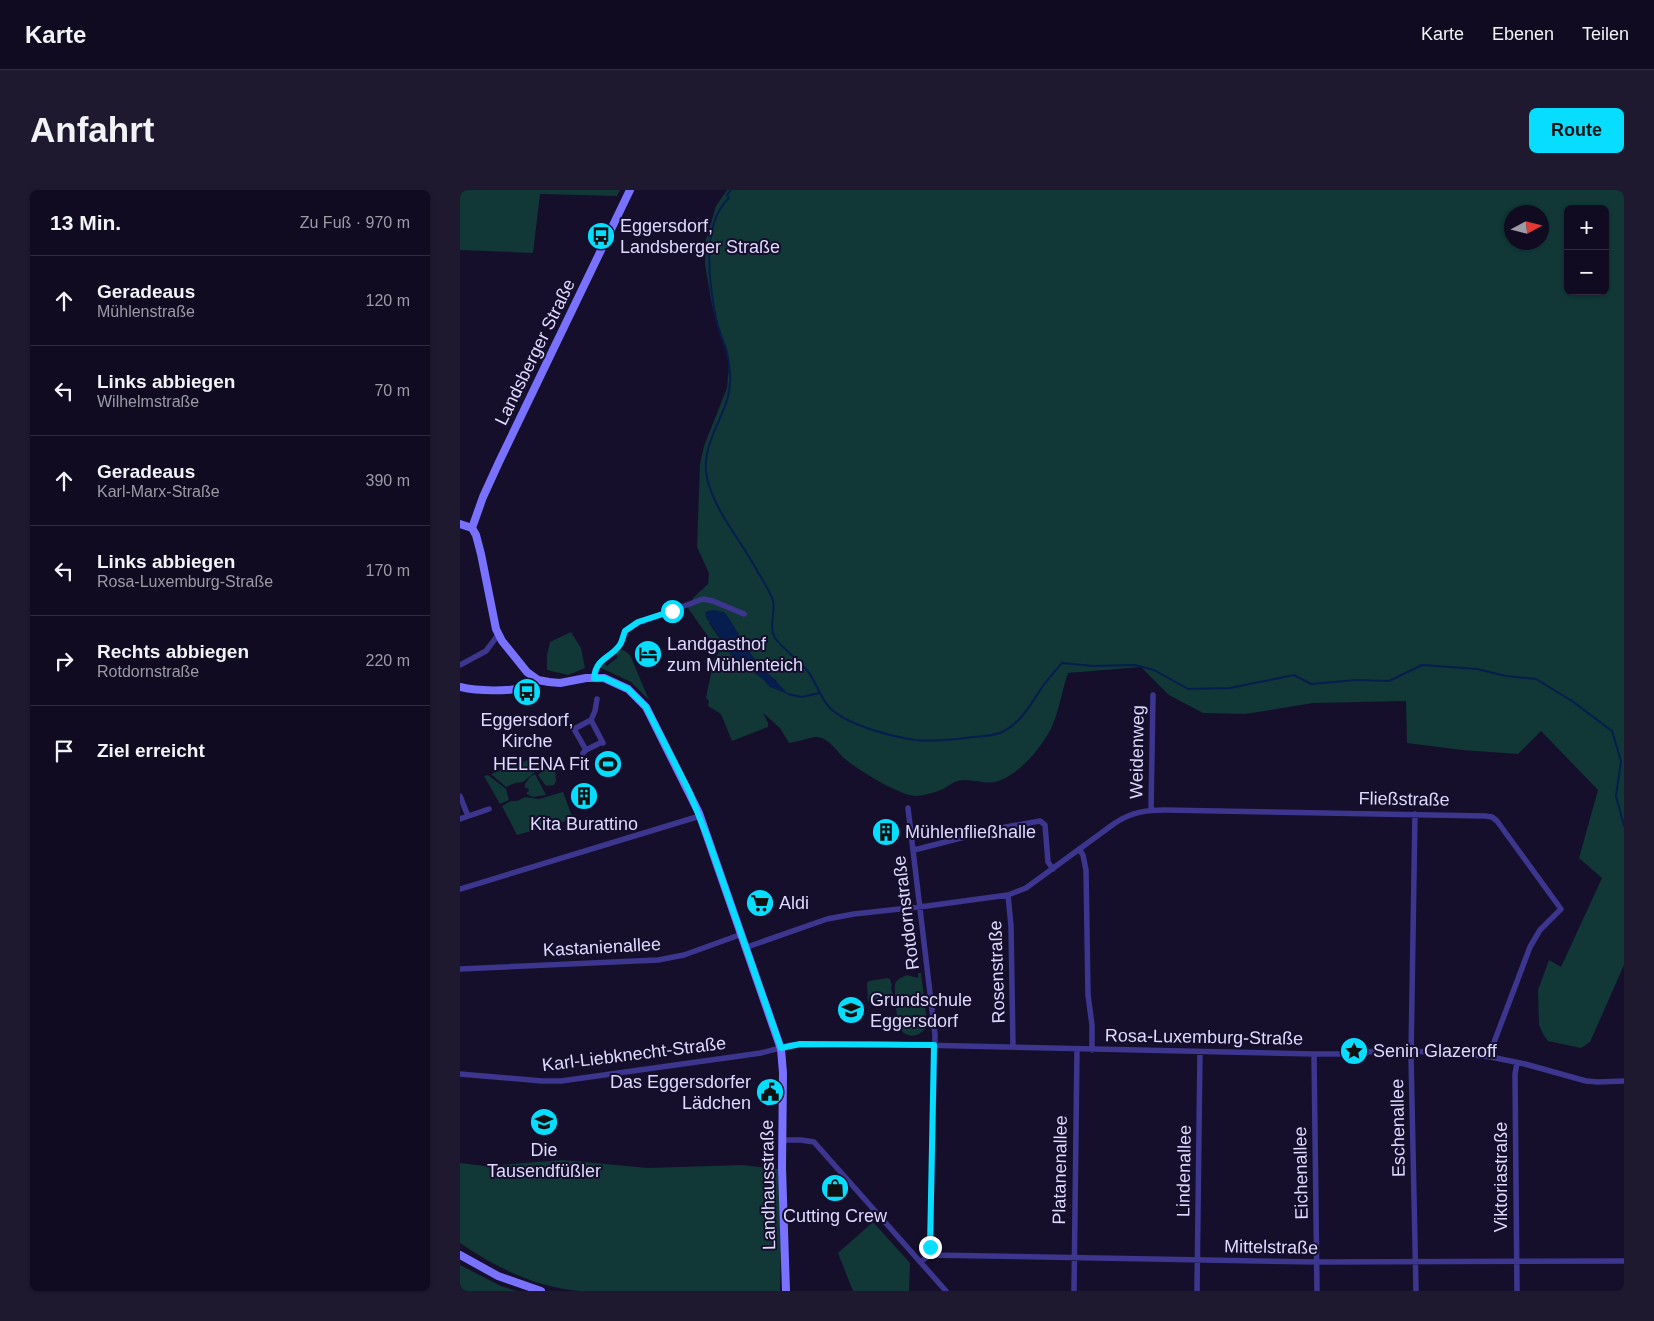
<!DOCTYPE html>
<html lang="de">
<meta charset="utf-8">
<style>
:root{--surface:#100b21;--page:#1e192e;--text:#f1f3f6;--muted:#9c9ba5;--line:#302b3f;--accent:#06ddff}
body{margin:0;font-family:Helvetica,sans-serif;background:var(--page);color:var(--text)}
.controls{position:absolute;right:15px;top:15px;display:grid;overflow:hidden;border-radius:8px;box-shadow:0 1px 4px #0004}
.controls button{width:45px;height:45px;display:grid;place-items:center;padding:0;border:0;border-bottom:1px solid var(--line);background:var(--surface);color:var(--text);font:25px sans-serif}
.compass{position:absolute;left:1044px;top:15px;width:45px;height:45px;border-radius:50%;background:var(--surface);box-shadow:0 1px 4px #0004;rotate:83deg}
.stop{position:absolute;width:15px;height:15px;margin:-11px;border:4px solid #06ddff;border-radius:50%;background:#fff}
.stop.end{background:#06ddff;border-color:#fff;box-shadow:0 1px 5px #0008}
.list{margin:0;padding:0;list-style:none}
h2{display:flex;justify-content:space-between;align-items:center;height:65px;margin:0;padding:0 20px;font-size:21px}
h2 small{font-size:16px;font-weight:400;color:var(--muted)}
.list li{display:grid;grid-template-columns:32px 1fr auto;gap:15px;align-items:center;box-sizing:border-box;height:90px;padding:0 20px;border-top:1px solid var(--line)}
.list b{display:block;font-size:19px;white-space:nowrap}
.list p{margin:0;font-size:16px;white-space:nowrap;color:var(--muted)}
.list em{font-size:16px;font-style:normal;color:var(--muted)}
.icon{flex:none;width:28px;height:28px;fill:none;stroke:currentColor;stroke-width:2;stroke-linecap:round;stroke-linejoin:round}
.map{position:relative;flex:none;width:1164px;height:1101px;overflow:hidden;border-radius:8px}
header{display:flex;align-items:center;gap:30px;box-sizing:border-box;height:70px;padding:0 25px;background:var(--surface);border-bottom:1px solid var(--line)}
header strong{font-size:24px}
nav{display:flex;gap:28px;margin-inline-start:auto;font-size:18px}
.intro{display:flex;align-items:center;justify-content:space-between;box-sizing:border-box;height:120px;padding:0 30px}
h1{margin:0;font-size:35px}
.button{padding:12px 22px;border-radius:8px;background:var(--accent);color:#111;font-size:18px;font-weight:700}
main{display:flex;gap:30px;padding:0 30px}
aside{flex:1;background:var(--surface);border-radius:8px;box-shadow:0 1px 4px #0004}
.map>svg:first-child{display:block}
.green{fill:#113737;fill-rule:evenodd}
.water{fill:#061e4e}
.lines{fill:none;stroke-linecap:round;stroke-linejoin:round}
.stream{stroke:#061e4e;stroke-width:2}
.street{stroke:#3d368f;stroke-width:5.5}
.secondary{stroke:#7971ff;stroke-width:8}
.route{stroke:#06ddff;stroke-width:6}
.labels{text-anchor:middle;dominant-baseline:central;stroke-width:4;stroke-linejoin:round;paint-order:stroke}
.poi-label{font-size:18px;fill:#dfdaff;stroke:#150f2c;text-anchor:start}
.street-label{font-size:18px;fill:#dfdaff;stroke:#150f2c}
</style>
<header>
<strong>Karte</strong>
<nav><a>Karte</a><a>Ebenen</a><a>Teilen</a></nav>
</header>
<div class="intro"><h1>Anfahrt</h1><a class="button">Route</a></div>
<main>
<aside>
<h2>13 Min.<small>Zu Fuß · 970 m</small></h2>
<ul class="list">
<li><svg class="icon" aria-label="ahead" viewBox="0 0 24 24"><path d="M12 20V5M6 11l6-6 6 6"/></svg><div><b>Geradeaus</b><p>Mühlenstraße</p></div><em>120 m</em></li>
<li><svg class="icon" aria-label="left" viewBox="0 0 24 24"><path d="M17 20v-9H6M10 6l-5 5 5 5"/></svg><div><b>Links abbiegen</b><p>Wilhelmstraße</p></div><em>70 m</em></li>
<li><svg class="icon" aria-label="ahead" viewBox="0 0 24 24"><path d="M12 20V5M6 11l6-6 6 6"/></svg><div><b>Geradeaus</b><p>Karl-Marx-Straße</p></div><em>390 m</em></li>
<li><svg class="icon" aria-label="left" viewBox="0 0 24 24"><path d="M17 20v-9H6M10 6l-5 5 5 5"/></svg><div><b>Links abbiegen</b><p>Rosa-Luxemburg-Straße</p></div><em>170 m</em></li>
<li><svg class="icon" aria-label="right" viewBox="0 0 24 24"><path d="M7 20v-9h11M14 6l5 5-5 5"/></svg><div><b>Rechts abbiegen</b><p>Rotdornstraße</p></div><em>220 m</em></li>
<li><svg class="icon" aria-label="arrive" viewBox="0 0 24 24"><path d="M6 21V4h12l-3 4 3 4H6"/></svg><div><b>Ziel erreicht</b></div></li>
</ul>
</aside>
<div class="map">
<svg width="1164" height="1101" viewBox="0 0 1164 1101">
<rect width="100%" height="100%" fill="#150f2c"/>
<path class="green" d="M0 0H160L157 6 80 4 73 63 0 60Z
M267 0H1164V775L1130 852 1121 858 1088 851 1083 844 1079 835 1078 800 1089 770 1101 777 1142 688 1119 668 1138 600 1081 541 1058 564 1002 560 947 553 946 511 853 513 785 524 743 523 709 505 681 477 608 483C602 500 600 517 593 534 585 554 558 587 535 592 526 594 515 590 505 590 496 590 491 594 485 598 477 602 463 606 455 606 439 605 398 580 385 569 376 561 369 547 355 547 349 548 337 552 329 553L320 538 303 523 308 533V537L272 551 261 524 248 516 249 511 246 508 254 469 259 462 268 475 228 418 233 408 248 394 249 383 237 357 240 274 244 256 267 198 269 176 267 159 257 134 251 110 245 74 246 50 256 16ZM1108 19H1145V101H1108ZM1052 22H1082V52H1052ZM264 422C281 445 292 475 317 491L310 497 304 490 271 465 249 433Z
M111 442 121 458 125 478 108 485 87 480V465L90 452Z
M161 460 165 461 170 465 189 510 171 492 139 477 143 473 147 476 158 467 155 463Z
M68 570 75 582 63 592 55 593 46 597 31 584Z
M95 574 96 591 94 595 86 596 78 585 84 580Z
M75 584 86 605 73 607 67 604V602L69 601 68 598H65V594L70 587Z
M28 585 46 599 49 610 40 614 24 586Z
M103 602 113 629 57 645 42 616 51 611H57L65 607 79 609Z
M458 783H461C462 793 468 829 466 836 462 847 447 849 441 840 437 836 434 800 435 794 437 789 442 787 447 785L458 788Z
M427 788 430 789 432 795 431 798 433 806 431 811H408L407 793 409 791Z
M103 970 188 978 282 975 318 979 321 1054 320 1101H120C76 1097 36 1078 0 1053V973L26 976Z
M413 1032 450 1073 449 1101H393L378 1063Z
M0 1075 41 1096 57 1101H0Z"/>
<path class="water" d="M254 420 264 422C275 436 282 452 292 466 303 481 317 491 328 504L310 497 304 490 271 465 246 427 245 423 248 421Z"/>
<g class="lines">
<path class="stream" d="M271 0 267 5 269 8C241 33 249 94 256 128 258 140 264 151 267 163 269 170 269 177 270 184 274 222 236 252 248 292 254 313 267 333 279 351 291 369 301 387 311 405 318 418 308 433 314 446 317 454 339 470 346 479 356 490 359 507 370 518 389 536 430 546 455 550 474 552 495 549 514 547 523 546 534 546 542 542 561 533 570 515 581 499 587 490 595 481 602 473L633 476 675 475 694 480 728 499 770 498 834 485 851 494 896 490 929 491 962 475 1017 479 1046 486 1076 489 1112 511 1152 541 1161 571 1156 606 1164 636
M328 504 342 507 359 503"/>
<path class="street" d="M0 475 26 461 38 445
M135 488C136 468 149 469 159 456 163 453 163 446 165 441L178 433 243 409 253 411 284 424
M137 509 135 521 131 530 143 553
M126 560 142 552
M123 563 126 560 114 539 131 530
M0 606 8 626
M448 618 475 845 470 1065
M691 620 693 505
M955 624 951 866 956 1101
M0 629 29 619
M619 659 623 665 626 680 628 805 632 835V860
M454 660 540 638 580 631 585 635 588 672 593 679
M0 699 240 626
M548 705 551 736 553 857
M287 757 367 729 394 724 467 716 548 705 566 698 655 633C672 622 686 620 705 620L1025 626 1032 627 1037 631 1101 719 1080 740 1070 757 1033 855 1031 867
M0 779 198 770 224 765 282 744
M854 864 857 1101
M1057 873 1055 884 1057 1101
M0 884 82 891H101L301 863 331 855 414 854 854 864H893L924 860 995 863 1031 867 1065 874 1126 891 1138 892 1164 891
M322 950H341L354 952 486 1101
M460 1072 470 1065 857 1072 1164 1071
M614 1101 617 860
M737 1101 740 862"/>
<path class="secondary" d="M0 334 12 338
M12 338 16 345 21 364 36 439 42 451 67 482 78 490 89 492 100 493 126 488H144L168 499 186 517 239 623 321 859 323 883 322 978 326 1101
M12 338 23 307 39 272 170 0
M0 497C16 501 68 504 78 490
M0 1065 38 1086 81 1101"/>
</g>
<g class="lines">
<path class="route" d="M212 421 178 432 165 441C163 446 162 453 159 456 149 469 136 468 134 488H144L168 499 186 517 229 601 247 646 321 858 340 854 474 855 470 1057"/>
</g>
<defs>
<symbol id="bus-disc" viewBox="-11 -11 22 22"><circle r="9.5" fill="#06ddff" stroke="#150f2c"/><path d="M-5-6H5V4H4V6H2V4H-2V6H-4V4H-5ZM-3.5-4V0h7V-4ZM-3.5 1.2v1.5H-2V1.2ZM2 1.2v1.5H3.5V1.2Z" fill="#111"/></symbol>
<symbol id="hotel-disc" viewBox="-11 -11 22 22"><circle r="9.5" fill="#06ddff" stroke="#150f2c"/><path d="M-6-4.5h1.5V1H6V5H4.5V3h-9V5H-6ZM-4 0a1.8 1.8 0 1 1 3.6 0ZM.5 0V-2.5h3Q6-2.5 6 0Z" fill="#111"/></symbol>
<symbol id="stadium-disc" viewBox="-11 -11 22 22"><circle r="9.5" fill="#06ddff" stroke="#150f2c"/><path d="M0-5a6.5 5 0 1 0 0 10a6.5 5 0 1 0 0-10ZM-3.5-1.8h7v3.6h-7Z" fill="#111"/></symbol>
<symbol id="building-disc" viewBox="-11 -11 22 22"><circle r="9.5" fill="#06ddff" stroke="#150f2c"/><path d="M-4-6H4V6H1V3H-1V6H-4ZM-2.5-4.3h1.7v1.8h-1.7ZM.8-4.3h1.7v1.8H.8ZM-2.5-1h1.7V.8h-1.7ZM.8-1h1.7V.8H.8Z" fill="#111"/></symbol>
<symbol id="supermarket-disc" viewBox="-11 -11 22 22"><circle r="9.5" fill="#06ddff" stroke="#150f2c"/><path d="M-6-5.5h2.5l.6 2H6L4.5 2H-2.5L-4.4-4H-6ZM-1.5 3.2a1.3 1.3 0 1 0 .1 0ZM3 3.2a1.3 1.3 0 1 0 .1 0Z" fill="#111"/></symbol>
<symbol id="school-disc" viewBox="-11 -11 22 22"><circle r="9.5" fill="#06ddff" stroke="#150f2c"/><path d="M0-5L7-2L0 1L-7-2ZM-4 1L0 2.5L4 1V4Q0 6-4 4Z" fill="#111"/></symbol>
<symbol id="sight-disc" viewBox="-11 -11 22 22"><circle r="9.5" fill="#06ddff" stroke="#150f2c"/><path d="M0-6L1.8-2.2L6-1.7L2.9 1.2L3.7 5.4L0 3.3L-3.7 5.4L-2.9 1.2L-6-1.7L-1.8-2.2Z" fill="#111"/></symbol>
<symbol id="civic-disc" viewBox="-11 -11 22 22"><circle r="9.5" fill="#06ddff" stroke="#150f2c"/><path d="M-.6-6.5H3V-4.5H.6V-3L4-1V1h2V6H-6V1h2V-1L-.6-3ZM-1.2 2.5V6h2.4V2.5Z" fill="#111"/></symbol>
<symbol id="shop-disc" viewBox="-11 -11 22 22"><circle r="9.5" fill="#06ddff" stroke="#150f2c"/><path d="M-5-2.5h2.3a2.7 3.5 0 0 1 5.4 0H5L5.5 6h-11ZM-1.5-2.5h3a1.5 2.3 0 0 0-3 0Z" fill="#111"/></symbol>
</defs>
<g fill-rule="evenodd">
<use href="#bus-disc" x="125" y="30" width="32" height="32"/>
<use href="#hotel-disc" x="172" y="448" width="32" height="32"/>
<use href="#bus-disc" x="51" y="486" width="32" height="32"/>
<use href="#stadium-disc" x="132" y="558" width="32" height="32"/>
<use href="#building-disc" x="108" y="590" width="32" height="32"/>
<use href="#building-disc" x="410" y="626" width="32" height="32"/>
<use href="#supermarket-disc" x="284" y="697" width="32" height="32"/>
<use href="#school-disc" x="375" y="804" width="32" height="32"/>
<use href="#sight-disc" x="878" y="845" width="32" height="32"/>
<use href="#civic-disc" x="294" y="886" width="32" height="32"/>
<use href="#school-disc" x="68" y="916" width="32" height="32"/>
<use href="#shop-disc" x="359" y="982" width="32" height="32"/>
</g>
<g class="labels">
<g class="poi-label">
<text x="160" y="36">Eggersdorf,<tspan x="160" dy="21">Landsberger Straße</tspan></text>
<text x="207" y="454">Landgasthof<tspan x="207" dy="21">zum Mühlenteich</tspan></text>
<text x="67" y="530" text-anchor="middle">Eggersdorf,<tspan x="67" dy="21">Kirche</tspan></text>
<text x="129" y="574" text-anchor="end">HELENA Fit</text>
<text x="124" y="634" text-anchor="middle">Kita Burattino</text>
<text x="445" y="642">Mühlenfließhalle</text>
<text x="319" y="713">Aldi</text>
<text x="410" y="810">Grundschule<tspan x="410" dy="21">Eggersdorf</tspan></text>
<text x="913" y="861">Senin Glazeroff</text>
<text x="291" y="892" text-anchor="end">Das Eggersdorfer<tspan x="291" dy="21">Lädchen</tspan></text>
<text x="84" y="960" text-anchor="middle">Die<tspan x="84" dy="21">Tausendfüßler</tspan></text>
<text x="375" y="1026" text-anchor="middle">Cutting Crew</text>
</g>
<g class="street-label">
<text transform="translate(75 162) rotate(-64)">Landsberger Straße</text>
<text transform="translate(677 562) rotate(-89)">Weidenweg</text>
<text transform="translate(944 609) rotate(1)">Fließstraße</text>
<text transform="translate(446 723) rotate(-97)">Rotdornstraße</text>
<text transform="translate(142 757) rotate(-3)">Kastanienallee</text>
<text transform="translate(537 782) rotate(-92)">Rosenstraße</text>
<text transform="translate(744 847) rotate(1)">Rosa-Luxemburg-Straße</text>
<text transform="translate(174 864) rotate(-7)">Karl-Liebknecht-Straße</text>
<text transform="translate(938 938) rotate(-91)">Eschenallee</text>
<text transform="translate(600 980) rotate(-89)">Platanenallee</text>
<text transform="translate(724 981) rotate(-89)">Lindenallee</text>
<text transform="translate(841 983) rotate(-91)">Eichenallee</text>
<text transform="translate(1041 987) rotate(-90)">Viktoriastraße</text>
<text transform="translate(308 995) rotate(-91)">Landhausstraße</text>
<text transform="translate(811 1057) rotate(1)">Mittelstraße</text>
</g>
</g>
</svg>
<div class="controls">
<button>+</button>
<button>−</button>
</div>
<svg class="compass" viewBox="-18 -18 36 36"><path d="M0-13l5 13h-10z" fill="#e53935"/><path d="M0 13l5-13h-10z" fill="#9c9ba5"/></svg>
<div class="stop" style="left:212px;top:421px"></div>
<div class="stop end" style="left:470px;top:1057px"></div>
</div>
</main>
